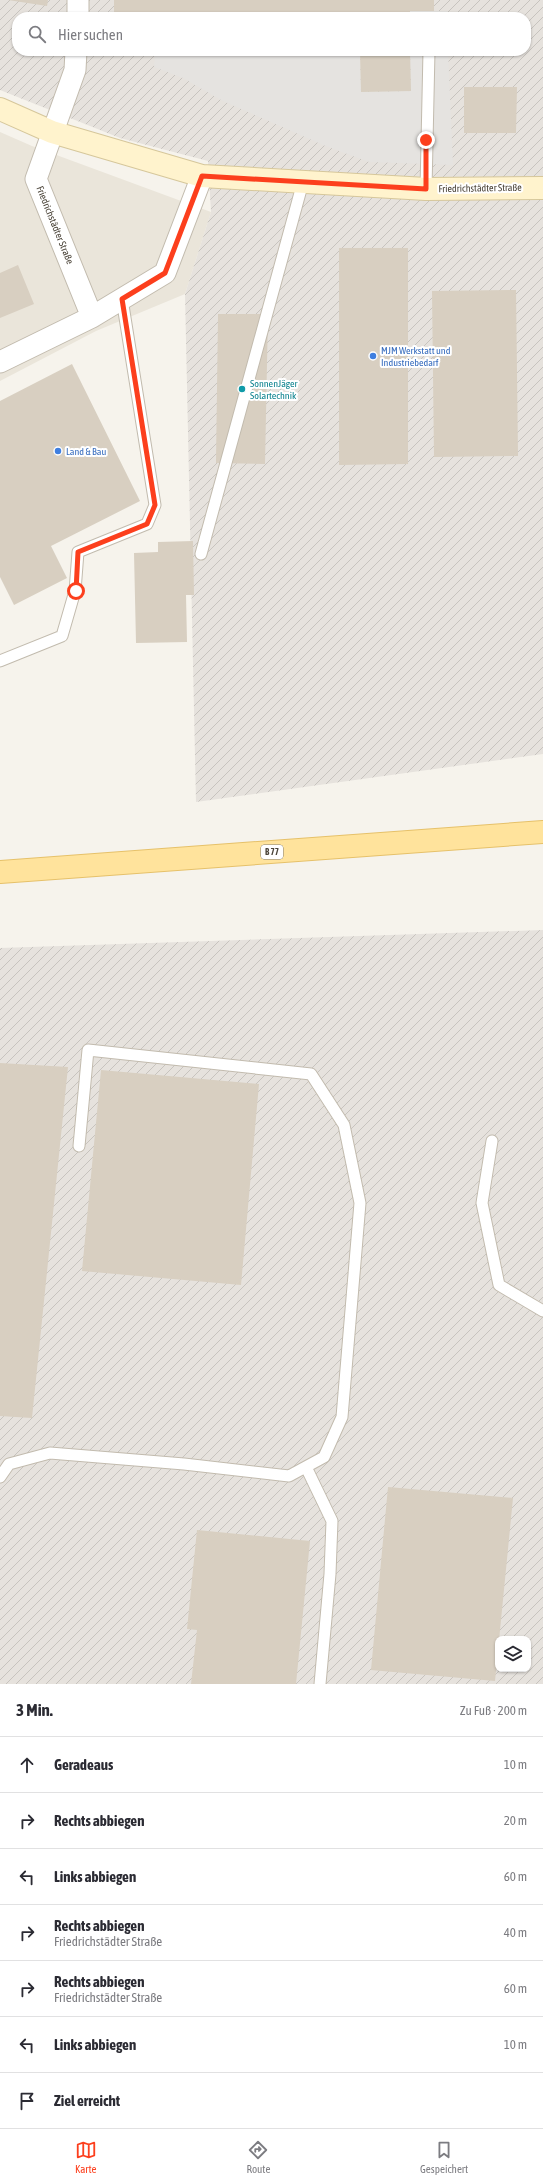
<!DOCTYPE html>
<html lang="de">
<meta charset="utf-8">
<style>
:root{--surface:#fff;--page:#f2f2f3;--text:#2b2b33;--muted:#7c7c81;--line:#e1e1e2;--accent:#fc3f1d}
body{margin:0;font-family:"Asap Condensed",sans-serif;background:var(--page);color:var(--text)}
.controls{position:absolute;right:12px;bottom:12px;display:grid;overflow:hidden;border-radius:8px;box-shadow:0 1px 3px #0004}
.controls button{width:36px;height:36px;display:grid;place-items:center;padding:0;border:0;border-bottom:1px solid var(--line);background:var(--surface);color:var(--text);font:20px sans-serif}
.stop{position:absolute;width:12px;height:12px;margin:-9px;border:3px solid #fc3f1d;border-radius:50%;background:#fff}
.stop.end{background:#fc3f1d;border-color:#fff;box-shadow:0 1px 4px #0008}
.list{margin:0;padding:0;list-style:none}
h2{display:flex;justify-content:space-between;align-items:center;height:52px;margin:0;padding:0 16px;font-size:17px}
h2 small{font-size:13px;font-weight:400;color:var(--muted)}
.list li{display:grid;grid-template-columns:26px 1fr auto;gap:12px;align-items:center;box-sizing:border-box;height:56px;padding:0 16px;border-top:1px solid var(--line)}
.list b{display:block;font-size:15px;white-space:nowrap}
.list p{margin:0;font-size:13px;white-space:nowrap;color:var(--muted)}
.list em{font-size:13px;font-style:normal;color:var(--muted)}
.icon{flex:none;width:22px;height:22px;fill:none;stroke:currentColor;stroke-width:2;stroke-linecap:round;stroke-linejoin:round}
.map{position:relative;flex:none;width:543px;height:1684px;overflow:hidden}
.search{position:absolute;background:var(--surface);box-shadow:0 1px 3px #0004;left:12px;right:12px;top:12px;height:44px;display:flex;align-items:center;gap:10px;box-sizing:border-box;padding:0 14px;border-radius:16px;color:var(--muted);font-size:15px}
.sheet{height:444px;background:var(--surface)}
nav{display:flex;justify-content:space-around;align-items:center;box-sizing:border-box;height:56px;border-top:1px solid var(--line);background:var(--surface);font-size:11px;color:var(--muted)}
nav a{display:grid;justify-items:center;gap:2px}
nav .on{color:var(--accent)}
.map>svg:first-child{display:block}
.residential{fill:#eae5da}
.industrial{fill:url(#industrial-furrows);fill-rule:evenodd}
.parking{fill:#e5e3e0}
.building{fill:#d8cfc1}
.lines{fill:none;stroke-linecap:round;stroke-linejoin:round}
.lane-casing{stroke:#c2bbae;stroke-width:13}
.street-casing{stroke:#c2bbae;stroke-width:23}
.secondary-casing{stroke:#d6c79b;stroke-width:24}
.primary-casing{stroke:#e6c16a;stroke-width:24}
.lane{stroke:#fff;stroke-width:11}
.street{stroke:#fff;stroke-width:21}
.secondary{stroke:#fff3cd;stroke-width:22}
.primary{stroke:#ffe39c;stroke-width:22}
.route{stroke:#fc3f1d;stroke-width:5}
.shop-dot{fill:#3f7fe0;stroke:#fff;stroke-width:1.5}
.culture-dot{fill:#0f9aa8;stroke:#fff;stroke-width:1.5}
.labels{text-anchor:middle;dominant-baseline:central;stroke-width:4;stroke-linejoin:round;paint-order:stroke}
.shield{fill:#fff;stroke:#817c74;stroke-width:1}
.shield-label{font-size:9px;font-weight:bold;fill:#4b4439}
.street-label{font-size:10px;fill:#4b4439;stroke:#fff}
.shop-label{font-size:10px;fill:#366cbe;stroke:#fff;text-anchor:start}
.culture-label{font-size:10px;fill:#0d838f;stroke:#fff;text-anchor:start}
</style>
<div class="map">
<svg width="543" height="1684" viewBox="0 0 543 1684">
<defs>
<pattern id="industrial-furrows" width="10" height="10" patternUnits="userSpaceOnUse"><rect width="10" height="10" fill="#e6e2dd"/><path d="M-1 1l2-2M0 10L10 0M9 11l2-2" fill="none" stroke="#c7c3be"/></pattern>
</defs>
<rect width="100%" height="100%" fill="#f6f3ec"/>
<path class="residential" d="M0 132 32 146 211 212 185 294 96 331 0 381Z"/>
<path class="industrial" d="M0 0H543V754L196 802 185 294 211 212 208 161 120 138 0 90ZM17 17H526V51H17Z
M543 930V1684H0V948ZM498 1639H528V1669H498Z"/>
<path class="parking" d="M410 11H447V17H410Z
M360 13V17H155V15Z
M155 51H360L361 92 411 91 410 51H448L453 165 369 162 323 145 221 100 183 78 154 67Z"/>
<path class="building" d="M8 0H48L47 6Z
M114 0H434V11H410V17H360V13L155 15V17H114Z
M360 51H410L411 91 361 92Z
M464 87H517L516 133H464Z
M339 248H408V464L339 465Z
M18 265 34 304 0 318V273Z
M516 290 518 456 434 457 432 291Z
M218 314H268L265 464 216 463Z
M72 364 140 501 51 546 67 578 14 605 0 577V401Z
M193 541 194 595H186L187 642 136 643 134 553 158 552V542Z
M0 1063 68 1067 32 1418 0 1416Z
M101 1070 259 1084 241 1285 82 1271Z
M388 1487 513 1498 495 1681 371 1670Z
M197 1530 310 1541 296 1684H191L197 1630 187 1629Z"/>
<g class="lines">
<defs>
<path id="lane" d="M426 189 429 51
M201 554 303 182
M0 661 62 636 75 591 78 552 147 524 155 505 122 299
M492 1141 482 1203 499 1285 543 1311
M306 1467 332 1521 330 1574 320 1684
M0 1477 9 1464 50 1453 184 1464 289 1476 324 1457 342 1417 360 1203 344 1125 311 1074 88 1050 79 1146"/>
<path id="street" d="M78 17V0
M76 51 75 70 36 179 92 317 165 273 202 176
M0 362 92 317"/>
<path id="secondary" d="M0 109 52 132 202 176 426 189 543 188"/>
<path id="primary" d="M0 872 543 832"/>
</defs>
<use href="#lane" class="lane-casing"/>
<use href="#street" class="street-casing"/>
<use href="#secondary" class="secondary-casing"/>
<use href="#primary" class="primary-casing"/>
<use href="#lane" class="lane"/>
<use href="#street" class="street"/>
<use href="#secondary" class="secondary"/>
<use href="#primary" class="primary"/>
</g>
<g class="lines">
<path class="route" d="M76 591 78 552 147 524 155 505 122 299 165 273 202 176 426 189V140"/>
</g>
<g class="shop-dot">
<circle cx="373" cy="356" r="4"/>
<circle cx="58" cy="451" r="4"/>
</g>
<circle class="culture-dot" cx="242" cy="389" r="4"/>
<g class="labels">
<rect class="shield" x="261" y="845" width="22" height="14" rx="3"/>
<g class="shield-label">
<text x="272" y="852">B 77</text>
</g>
<g class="street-label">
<text transform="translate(480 188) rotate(-1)">Friedrichstädter Straße</text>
<text transform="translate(55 225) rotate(68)">Friedrichstädter Straße</text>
</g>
<g class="shop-label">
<text x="381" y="350">MJM Werkstatt und<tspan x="381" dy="12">Industriebedarf</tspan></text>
<text x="66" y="451">Land &amp; Bau</text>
</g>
<g class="culture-label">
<text x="250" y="383">SonnenJäger<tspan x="250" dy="12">Solartechnik</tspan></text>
</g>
</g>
</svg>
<div class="controls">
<button><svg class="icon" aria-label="layers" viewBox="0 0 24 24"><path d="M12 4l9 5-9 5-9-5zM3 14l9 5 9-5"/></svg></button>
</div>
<div class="stop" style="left:76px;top:591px"></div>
<div class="stop end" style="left:426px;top:140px"></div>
<div class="search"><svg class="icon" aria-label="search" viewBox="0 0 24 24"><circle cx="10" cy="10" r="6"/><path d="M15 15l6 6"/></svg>Hier suchen</div>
</div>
<section class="sheet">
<h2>3 Min.<small>Zu Fuß · 200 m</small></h2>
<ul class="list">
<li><svg class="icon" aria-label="ahead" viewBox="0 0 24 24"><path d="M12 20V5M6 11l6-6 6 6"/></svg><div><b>Geradeaus</b></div><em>10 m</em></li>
<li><svg class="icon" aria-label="right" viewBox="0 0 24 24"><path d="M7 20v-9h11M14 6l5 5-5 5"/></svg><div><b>Rechts abbiegen</b></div><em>20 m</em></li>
<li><svg class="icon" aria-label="left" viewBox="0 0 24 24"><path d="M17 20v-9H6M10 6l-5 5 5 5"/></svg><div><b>Links abbiegen</b></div><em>60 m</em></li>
<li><svg class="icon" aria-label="right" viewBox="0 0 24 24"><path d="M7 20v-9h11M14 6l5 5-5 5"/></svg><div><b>Rechts abbiegen</b><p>Friedrichstädter Straße</p></div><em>40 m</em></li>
<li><svg class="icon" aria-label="right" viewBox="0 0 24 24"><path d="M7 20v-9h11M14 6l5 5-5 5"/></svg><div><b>Rechts abbiegen</b><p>Friedrichstädter Straße</p></div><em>60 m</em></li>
<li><svg class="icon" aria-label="left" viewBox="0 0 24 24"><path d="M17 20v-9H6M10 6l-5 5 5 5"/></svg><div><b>Links abbiegen</b></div><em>10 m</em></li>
<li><svg class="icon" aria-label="arrive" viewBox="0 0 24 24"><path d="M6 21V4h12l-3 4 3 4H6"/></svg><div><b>Ziel erreicht</b></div></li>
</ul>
</section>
<nav>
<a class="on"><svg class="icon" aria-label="map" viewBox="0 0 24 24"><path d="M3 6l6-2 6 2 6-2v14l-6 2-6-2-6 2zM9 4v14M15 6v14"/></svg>Karte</a>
<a><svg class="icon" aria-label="directions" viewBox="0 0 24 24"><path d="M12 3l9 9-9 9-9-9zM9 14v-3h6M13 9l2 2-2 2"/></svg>Route</a>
<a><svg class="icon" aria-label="saved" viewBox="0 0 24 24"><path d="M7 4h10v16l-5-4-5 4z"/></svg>Gespeichert</a>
</nav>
